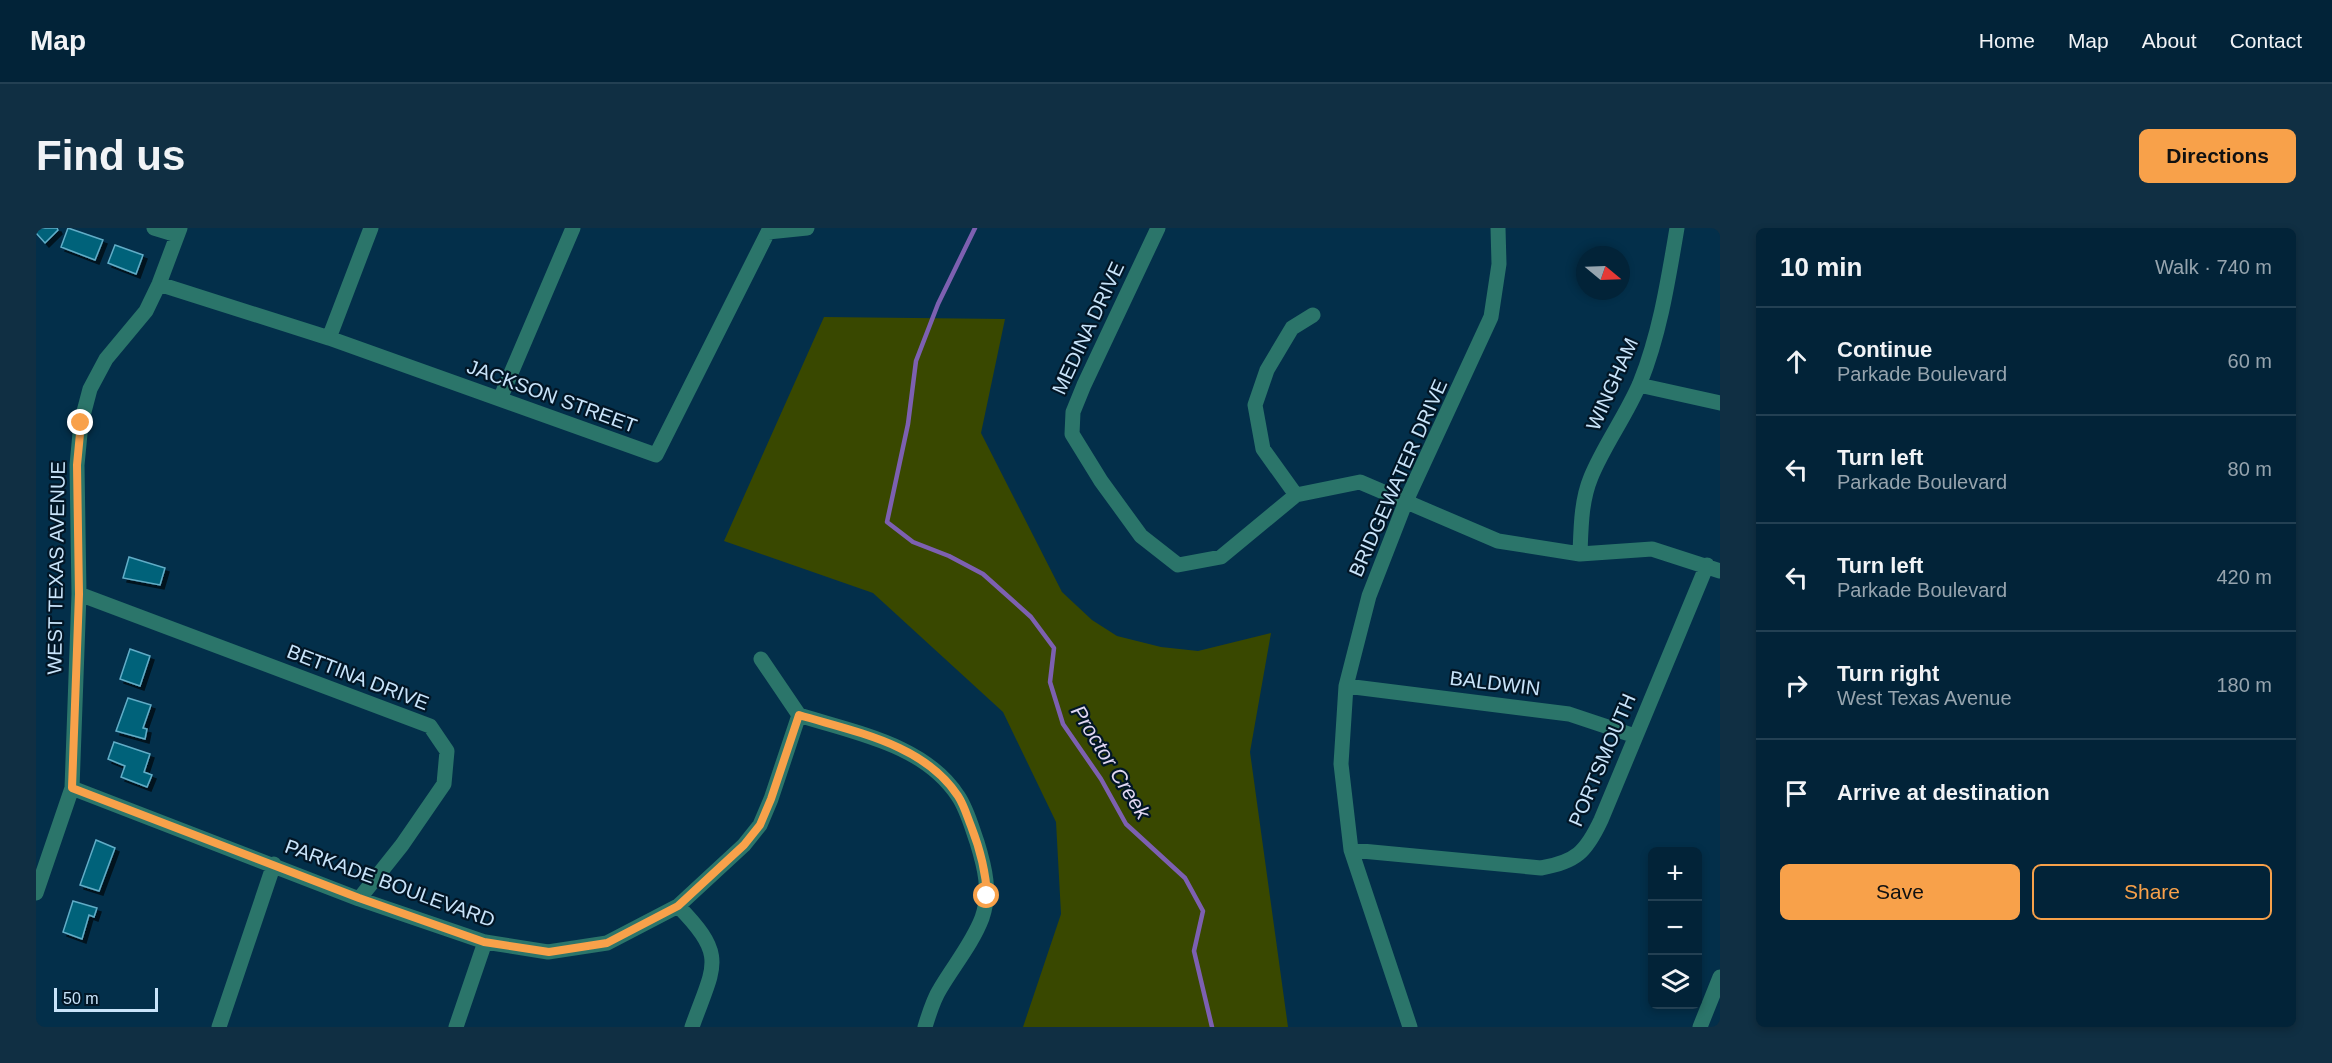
<!DOCTYPE html>
<meta charset="utf-8">
<style>
:root{--surface:#022338;--page:#102f43;--text:#f1f3f6;--muted:#96a4ae;--line:#234053;--accent:#f8a14a}
body{margin:0;font-family:Arial,sans-serif;background:var(--page);color:var(--text)}
.controls{position:absolute;right:18px;bottom:18px;display:grid;overflow:hidden;border-radius:9px;box-shadow:0 3px 9px #0003}
.controls button{width:54px;height:54px;display:grid;place-items:center;padding:0;border:0;border-bottom:2px solid var(--line);background:var(--surface);color:var(--text);font:30px sans-serif}
.compass{position:absolute;left:1540px;top:18px;width:54px;height:54px;border-radius:50%;background:var(--surface);box-shadow:0 3px 9px #0003;rotate:109deg}
.scale{position:absolute;left:18px;bottom:15px;width:104px;box-sizing:border-box;padding-left:6px;border:3px solid #c9e4fa;border-top:0;font-size:16px;line-height:21px;white-space:nowrap;color:#c9e4fa;-webkit-text-stroke:4px #021626;paint-order:stroke}
.stop{position:absolute;width:18px;height:18px;margin:-14px;border:4px solid #f8a14a;border-radius:50%;background:#fff}
.stop.end{background:#f8a14a;border-color:#fff;box-shadow:0 2px 6px #0008}
.list{margin:0;padding:0;list-style:none}
h2{display:flex;justify-content:space-between;align-items:center;height:78px;margin:0;padding:0 24px;font-size:26px}
h2 small{font-size:20px;font-weight:400;color:var(--muted)}
.list li{display:grid;grid-template-columns:39px 1fr auto;gap:18px;align-items:center;box-sizing:border-box;height:108px;padding:0 24px;border-top:2px solid var(--line)}
.list b{display:block;font-size:22px;white-space:nowrap}
.list p{margin:0;font-size:20px;white-space:nowrap;color:var(--muted)}
.list em{font-size:20px;font-style:normal;color:var(--muted)}
.actions{display:flex;gap:12px;padding:18px 24px}
.actions a{flex:1;padding:14px 0;border:2px solid var(--accent);border-radius:9px;text-align:center;font-size:21px;color:var(--accent)}
.actions .main{background:var(--accent);color:#111}
.icon{flex:none;width:33px;height:33px;fill:none;stroke:currentColor;stroke-width:2;stroke-linecap:round;stroke-linejoin:round}
.map{position:relative;flex:none;width:1684px;height:799px;overflow:hidden;border-radius:9px}
header{display:flex;align-items:center;gap:36px;box-sizing:border-box;height:84px;padding:0 30px;background:var(--surface);border-bottom:2px solid var(--line)}
header strong{font-size:28px}
nav{display:flex;gap:33px;margin-inline-start:auto;font-size:21px}
.intro{display:flex;align-items:center;justify-content:space-between;box-sizing:border-box;height:144px;padding:0 36px}
h1{margin:0;font-size:42px}
.button{padding:15px 27px;border-radius:9px;background:var(--accent);color:#111;font-size:21px;font-weight:700}
main{display:flex;gap:36px;padding:0 36px}
aside{flex:1;background:var(--surface);border-radius:9px;box-shadow:0 3px 9px #0003}
.map>svg:first-child{display:block}
.green{fill:#394800}
.lines{fill:none;stroke-linecap:round;stroke-linejoin:round}
.stream{stroke:#7d60b1;stroke-width:4.5}
.building{fill:#04627a;stroke:#61adc7;stroke-width:1.5;filter:url(#shadow)}
.minor{stroke:#2b756a;stroke-width:15}
.route{stroke:#f8a14a;stroke-width:8}
.labels{text-anchor:middle;dominant-baseline:central;stroke-width:4.5;stroke-linejoin:round;paint-order:stroke}
.street-label{font-size:20px;fill:#c9e4fa;stroke:#021626}
.water-label{font-size:21px;font-style:italic;fill:#e1d7f3;stroke:#021626}
</style>
<header>
<strong>Map</strong>
<nav><a>Home</a><a>Map</a><a>About</a><a>Contact</a></nav>
</header>
<div class="intro"><h1>Find us</h1><a class="button">Directions</a></div>
<main>
<div class="map">
<svg width="1684" height="799" viewBox="0 0 1684 799">
<defs>
<filter id="shadow"><feDropShadow dx="4" dy="4" stdDeviation="0" flood-color="#0009"/></filter>
</defs>
<rect width="100%" height="100%" fill="#032f4a"/>
<path class="green" d="M788 89 969 91 945 205 1026 364 1056 392 1081 408 1125 419 1162 423 1235 405 1214 524 1252 799H987L1025 686 1020 594 967 484 837 365 688 313Z"/>
<g class="lines">
<path class="stream" d="M939 0 902 76 880 133 872 196 851 294 877 314 913 328 947 346 995 389 1018 420 1014 454 1027 496 1065 551 1090 596 1149 650 1167 683 1158 723 1176 799"/>
</g>
<path class="building" d="M0 0H21L22 2 9 15 0 5Z
M32 0 67 12 59 32 25 19Z
M79 17 107 27 100 46 72 35Z
M93 329 129 340 124 357 87 350Z
M94 421 114 428 104 458 84 451Z
M92 470 115 477 107 500 111 501 109 511 80 503Z
M78 514 114 526 108 544 116 547 111 559 85 549 89 538 72 531Z
M60 612 79 620 63 663 44 657Z
M37 673 61 680 58 689 53 687 46 711 27 704Z"/>
<g class="lines">
<path class="minor" d="M118 0 141 7
M1122 0 1048 157 1037 184 1036 206 1065 253 1105 308 1142 337 1185 329 1260 267 1324 254 1462 313 1544 326 1616 321 1684 343
M123 56 293 110 620 227 732 4 771 0
M293 110 335 0
M1603 157 1684 175
M464 171 537 0
M1260 267 1227 221 1219 177 1231 142 1256 100 1277 87
M1544 326C1545 300 1545 273 1555 249 1568 217 1590 188 1604 155 1624 105 1632 53 1641 0
M43 366 394 498 411 523 408 556 366 617 323 671
M725 431 763 487
M1310 458 1533 486 1599 508
M763 487C819 505 888 516 922 568 931 581 936 600 941 614 949 640 955 664 946 690 936 716 918 737 904 761 897 772 893 786 889 799
M36 560 323 671 449 714 512 724 571 715 642 678 708 617 724 597 735 571 763 487
M1315 622 1505 640C1540 634 1550 624 1565 592L1671 337
M0 665 36 560 43 366 41 237 45 195 54 161 70 131 110 83 123 56 144 0
M642 678C692 729 678 737 656 799
M183 799 238 636
M420 799 449 714
M1374 799 1315 622 1305 536 1310 458 1333 368 1370 273 1455 89 1463 36 1462 0
M1664 799 1684 749"/>
</g>
<g class="lines">
<path class="route" d="M45 195 41 237 43 366 36 560 323 670 448 714 513 724 571 715 642 678 708 617 724 597 735 571 763 487C819 504 888 516 922 568 928 577 931 588 935 598 944 621 950 644 951 668"/>
</g>
<g class="labels">
<g class="street-label">
<text transform="translate(1052 100) rotate(-65)">MEDINA DRIVE</text>
<text transform="translate(1576 156) rotate(-66)">WINGHAM</text>
<text transform="translate(516 168) rotate(20)">JACKSON STREET</text>
<text transform="translate(1362 250) rotate(-66)">BRIDGEWATER DRIVE</text>
<text transform="translate(20 340) rotate(-89)">WEST TEXAS AVENUE</text>
<text transform="translate(322 449) rotate(21)">BETTINA DRIVE</text>
<text transform="translate(1459 455) rotate(7)">BALDWIN</text>
<text transform="translate(1566 532) rotate(-67)">PORTSMOUTH</text>
<text transform="translate(354 655) rotate(20)">PARKADE BOULEVARD</text>
</g>
<g class="water-label">
<text transform="translate(1075 534) rotate(58)">Proctor Creek</text>
</g>
</g>
</svg>
<div class="controls">
<button>+</button>
<button>−</button>
<button><svg class="icon" aria-label="layers" viewBox="0 0 24 24"><path d="M12 4l9 5-9 5-9-5zM3 14l9 5 9-5"/></svg></button>
</div>
<svg class="compass" viewBox="-18 -18 36 36"><path d="M0-13l5 13h-10z" fill="#e53935"/><path d="M0 13l5-13h-10z" fill="#96a4ae"/></svg>
<div class="scale">50 m</div>
<div class="stop" style="left:951px;top:668px"></div>
<div class="stop end" style="left:45px;top:195px"></div>
</div>
<aside>
<h2>10 min<small>Walk · 740 m</small></h2>
<ul class="list">
<li><svg class="icon" aria-label="ahead" viewBox="0 0 24 24"><path d="M12 20V5M6 11l6-6 6 6"/></svg><div><b>Continue</b><p>Parkade Boulevard</p></div><em>60 m</em></li>
<li><svg class="icon" aria-label="left" viewBox="0 0 24 24"><path d="M17 20v-9H6M10 6l-5 5 5 5"/></svg><div><b>Turn left</b><p>Parkade Boulevard</p></div><em>80 m</em></li>
<li><svg class="icon" aria-label="left" viewBox="0 0 24 24"><path d="M17 20v-9H6M10 6l-5 5 5 5"/></svg><div><b>Turn left</b><p>Parkade Boulevard</p></div><em>420 m</em></li>
<li><svg class="icon" aria-label="right" viewBox="0 0 24 24"><path d="M7 20v-9h11M14 6l5 5-5 5"/></svg><div><b>Turn right</b><p>West Texas Avenue</p></div><em>180 m</em></li>
<li><svg class="icon" aria-label="arrive" viewBox="0 0 24 24"><path d="M6 21V4h12l-3 4 3 4H6"/></svg><div><b>Arrive at destination</b></div></li>
</ul>
<div class="actions"><a class="main">Save</a><a>Share</a></div>
</aside>
</main>
